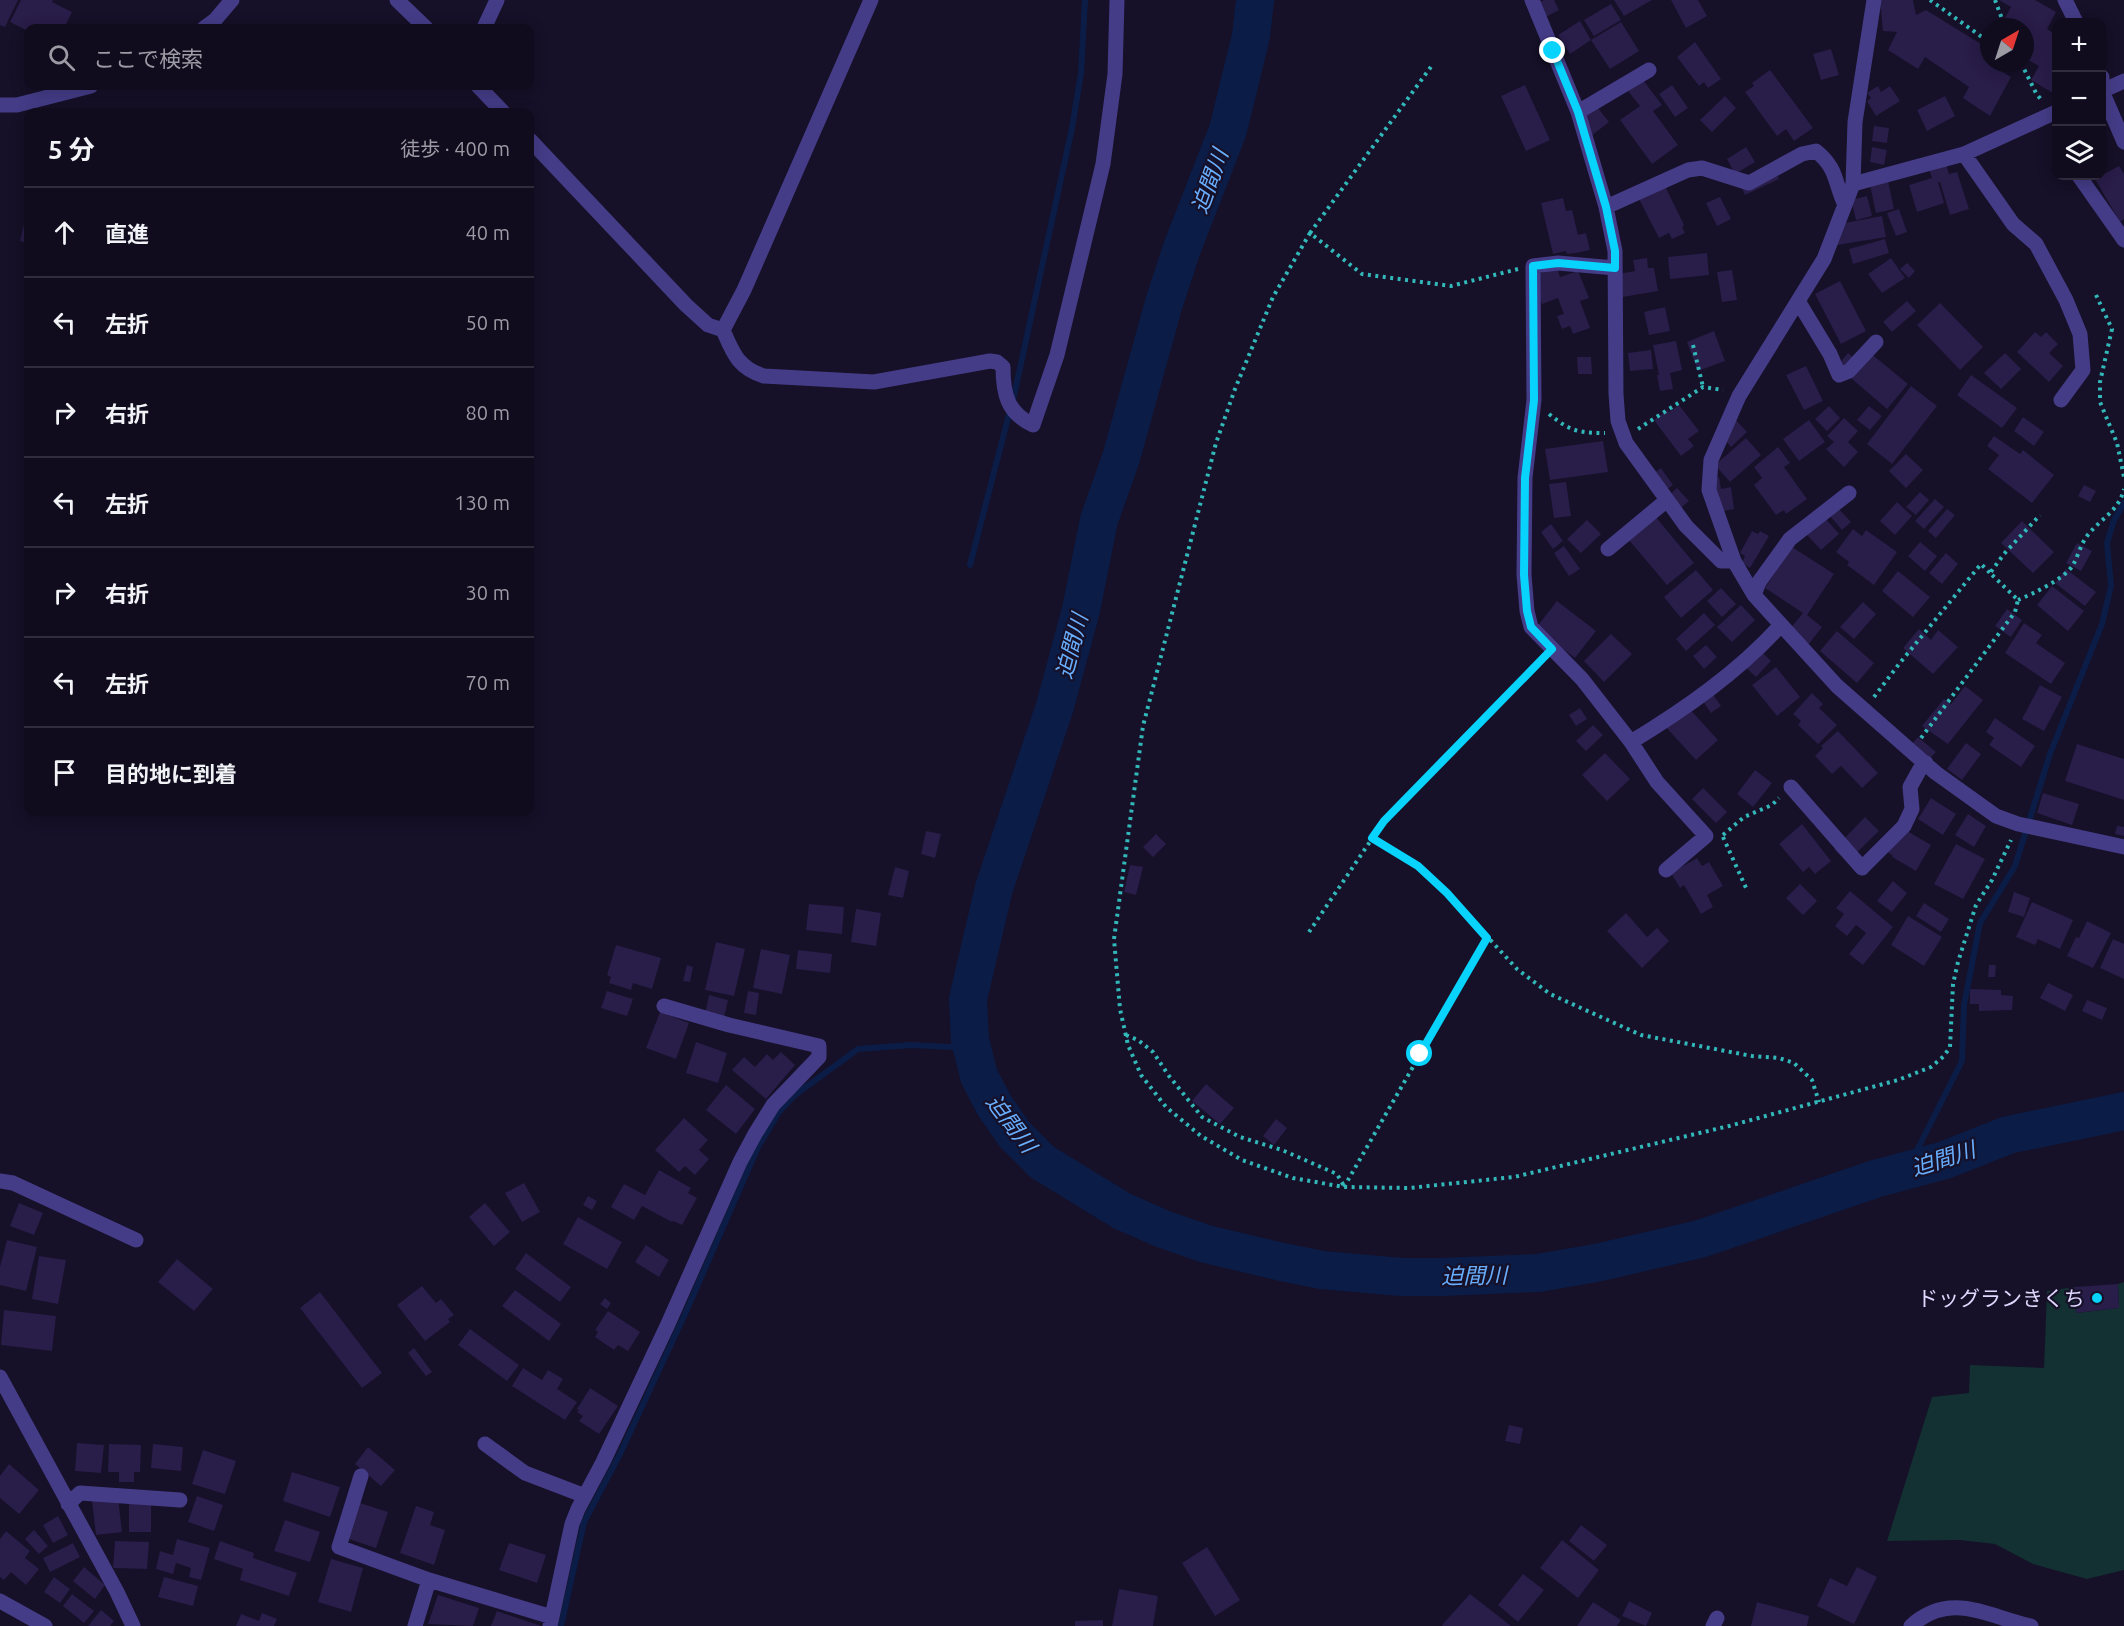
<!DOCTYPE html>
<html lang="ja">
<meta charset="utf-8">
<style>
:root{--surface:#100c1e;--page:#191527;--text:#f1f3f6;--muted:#9c9ba4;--line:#302c3c}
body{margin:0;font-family:Ubuntu,"Noto Sans JP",sans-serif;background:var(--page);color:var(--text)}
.controls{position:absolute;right:18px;top:18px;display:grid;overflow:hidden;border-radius:12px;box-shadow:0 3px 15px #0003}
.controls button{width:54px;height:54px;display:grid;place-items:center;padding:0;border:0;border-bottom:2px solid var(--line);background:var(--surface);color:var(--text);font:30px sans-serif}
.compass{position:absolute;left:1980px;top:18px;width:54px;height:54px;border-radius:50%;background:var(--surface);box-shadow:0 3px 15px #0003;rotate:39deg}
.stop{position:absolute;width:18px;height:18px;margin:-14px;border:4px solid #07d3fc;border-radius:50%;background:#fff}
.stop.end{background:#07d3fc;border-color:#fff;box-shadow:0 2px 6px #0008}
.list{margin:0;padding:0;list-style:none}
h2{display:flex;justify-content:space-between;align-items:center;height:78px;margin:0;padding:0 24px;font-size:26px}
h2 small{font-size:20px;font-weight:400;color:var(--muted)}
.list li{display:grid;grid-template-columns:39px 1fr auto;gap:18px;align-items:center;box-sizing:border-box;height:90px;padding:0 24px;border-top:2px solid var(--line)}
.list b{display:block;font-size:22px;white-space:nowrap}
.list em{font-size:20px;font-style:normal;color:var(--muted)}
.icon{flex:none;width:33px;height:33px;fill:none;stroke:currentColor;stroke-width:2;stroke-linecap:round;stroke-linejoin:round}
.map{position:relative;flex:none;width:2124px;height:1626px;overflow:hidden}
.search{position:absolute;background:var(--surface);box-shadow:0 3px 15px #0003;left:24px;top:24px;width:510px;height:66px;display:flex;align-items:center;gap:15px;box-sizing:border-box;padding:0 21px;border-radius:12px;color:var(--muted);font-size:22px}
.panel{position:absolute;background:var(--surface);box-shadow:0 3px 15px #0003;left:24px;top:108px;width:510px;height:708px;border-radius:12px}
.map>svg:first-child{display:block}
.green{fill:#133132}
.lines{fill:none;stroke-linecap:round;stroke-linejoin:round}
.stream{stroke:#0b1d47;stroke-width:6}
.river{stroke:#0b1d47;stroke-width:38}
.building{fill:#291d49}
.path{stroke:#32b8b9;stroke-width:4;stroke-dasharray:3 4.5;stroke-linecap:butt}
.minor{stroke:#443c87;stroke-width:15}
.route{stroke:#07d3fc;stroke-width:8}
.poi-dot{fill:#07d3fc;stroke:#161028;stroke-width:2}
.labels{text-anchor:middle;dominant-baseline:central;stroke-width:4.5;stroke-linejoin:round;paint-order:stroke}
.poi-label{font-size:21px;fill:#dfd8fe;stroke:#161028;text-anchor:end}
.water-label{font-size:22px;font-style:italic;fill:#68aefd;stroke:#161028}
</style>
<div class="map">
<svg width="2124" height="1626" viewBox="0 0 2124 1626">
<rect width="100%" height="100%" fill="#161028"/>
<path class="green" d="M2124 1282V1570L2087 1579 2033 1564 1995 1544 1960 1540 1887 1541 1932 1397 1969 1393 1970 1365 2044 1368 2047 1291 2074 1287 2076 1313 2119 1308 2118 1284Z"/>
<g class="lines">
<path class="stream" d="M970 565 1015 391 1072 128 1081 73 1085 0
M1907 1170 1962 1061 1964 1005 1980 923 2015 866 2050 754 2102 624 2111 586 2107 543 2114 520 2124 503
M561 1626 584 1522 620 1454 685 1314 758 1147 779 1112 795 1095 858 1049 910 1045 972 1048"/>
<path class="river" d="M1255 0 1251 36 1228 130 1182 248 1164 303 1121 458 1099 520 1081 610 1055 706 994 888 968 999 970 1040 979 1076 994 1105 1015 1135 1042 1162 1122 1211 1163 1229 1206 1244 1282 1262 1322 1270 1401 1277H1441L1538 1273 1596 1263 1700 1239 1875 1179 1945 1160 2008 1135 2124 1111"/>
</g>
<path class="building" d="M0 0H18L5 27 0 25Z
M21 0H53L52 2 72 12 64 28H28V31L10 22Z
M1544 0H1554L1559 10 1544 18 1536 4Z
M1614 0H1652L1624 16Z
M1671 0H1698L1707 16 1686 28Z
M1880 0H1913L1916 15 1926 10 1989 49V63H2003L1999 70 2011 77 1990 116 1963 98 1969 87 1925 57 1918 69 1888 50 1897 32 1883 31Z
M1999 0H2035L2056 12 2047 29 2056 35V95L2031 80 2039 66 2025 58V27H2017L2004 20 2011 7Z
M1611 4 1621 20 1594 36 1584 20Z
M1580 21 1591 40 1621 22 1639 51 1610 69 1591 40 1570 54 1558 35Z
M1695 42 1721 79 1708 88 1704 82 1699 86 1677 57Z
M1831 49 1839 75 1821 80 1813 54Z
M1770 70 1813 128 1794 141 1786 129 1777 136 1745 92 1754 86 1752 83Z
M1643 80 1662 105 1653 111 1678 145 1652 164 1620 120 1640 106 1628 91Z
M1525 85 1550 140 1526 151 1501 96Z
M1672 85 1688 108 1675 117 1659 94Z
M1878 86 1881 92 1890 86 1900 101 1876 116 1867 101 1871 98 1867 93Z
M1725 96 1736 108 1712 132 1700 120Z
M1945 96 1955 116 1927 131 1917 110Z
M1594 103 1609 122 1591 136 1577 117Z
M1874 126 1889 128 1887 143 1872 141Z
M1746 147 1755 162 1735 174 1727 159Z
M1872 147 1887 150 1884 165 1870 162Z
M1946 164 1949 174 1957 172 1969 209 1950 215 1940 182H1938L1944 203 1917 212 1909 185 1932 178 1929 169Z
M2119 166 2124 174V219L2120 222 2095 179Z
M1775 170 1779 179 1745 195 1741 186Z
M1888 181 1894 209 1876 213 1870 185Z
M1665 186 1684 225 1682 227 1685 233 1672 239 1669 233 1659 238 1639 199Z
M1867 196 1872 216 1856 220 1851 200Z
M1720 197 1731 219 1717 226 1706 203Z
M1563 198 1566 211 1572 210 1578 235 1586 233 1590 250 1576 253 1567 254 1566 251 1553 254 1541 203Z
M1899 209 1907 232 1896 236 1887 213Z
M27 212 28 213V243L20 241Z
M1882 216 1886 237 1837 245 1834 225Z
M1885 239 1889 253 1853 264 1849 249Z
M1707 253 1709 275 1670 279 1668 257Z
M1647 258 1648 268H1654L1658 291 1617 298 1613 275 1635 271 1633 260Z
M1891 258 1905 278 1882 293 1868 274Z
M1907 263 1915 271 1909 278 1900 269Z
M1557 267 1560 277 1578 271 1589 298 1580 301 1590 328 1573 334 1570 326 1562 329 1557 316 1564 314 1558 298 1542 304 1532 277Z
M1732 270 1737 300 1722 302 1717 272Z
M1840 281 1866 331 1841 344 1815 294Z
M1907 301 1916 311 1892 332 1883 322Z
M1940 303 1983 347 1960 370 1917 325Z
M1665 307 1670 331 1649 335 1644 312Z
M1714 331 1725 361 1698 371 1687 342Z
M2035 332 2041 337 2046 332 2058 344 2049 353 2063 366 2049 382 2017 352Z
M1676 341 1682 370 1670 373 1673 389 1660 391 1657 375H1659L1653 345Z
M1863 347 1908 384 1887 409 1837 366 1848 353 1854 358Z
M1651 350 1653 369 1630 371 1628 353Z
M2005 353 2021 369 2001 389 1984 373Z
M1577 357H1591L1592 374H1578Z
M1806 366 1823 401 1804 410 1786 375Z
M1971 375 2017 408 2002 428 1957 395Z
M1911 386 1937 406 1892 464 1867 444Z
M1679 405 1699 431 1688 439 1694 446 1681 456 1654 420 1667 410 1669 412Z
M1829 406 1840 418 1827 431 1815 419Z
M1869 406 1882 416 1870 430 1857 420Z
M2023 417 2044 432 2034 446 2014 431Z
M1844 418 1858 431 1848 442 1858 452 1844 467 1826 449 1834 442 1827 436Z
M1735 419 1747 432 1731 447 1719 433Z
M1809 420 1825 442 1799 461 1783 439Z
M1994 436 2020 454 2023 450 2054 475 2032 503 1988 469 1999 455 1987 446Z
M1746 438 1761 455 1730 482 1715 465Z
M1603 441 1608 472 1550 480 1545 449Z
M1778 447 1790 463 1784 467 1807 499 1786 514 1784 510 1776 515 1754 485 1762 478 1754 467Z
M1906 454 1923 470 1906 488 1889 471Z
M1661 468 1673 485 1662 493 1650 476Z
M1719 477 1721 489 1731 487 1734 509 1709 514 1703 479Z
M1566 482 1571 516 1554 518 1549 484Z
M2084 485 2096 491 2090 502 2078 496Z
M1677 488 1689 501 1676 512 1665 499Z
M1920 492 1929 500 1916 515 1906 507Z
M1935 499 1944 507 1924 529 1915 521Z
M1897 502 1912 516 1895 535 1880 521Z
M1838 508 1851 522 1842 530 1830 516Z
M1947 509 1955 515 1936 538 1928 531Z
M1655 516 1694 563 1667 585 1628 539Z
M1826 519 1839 534 1821 550 1807 535Z
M1587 520 1601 534 1581 553 1567 539Z
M2022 521 2054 552 2033 573 2001 543Z
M1551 524 1563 541 1553 549 1541 532Z
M1853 529 1862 536 1866 530 1897 552 1874 585 1847 565 1849 562 1836 552Z
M1752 531 1758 534 1760 531 1769 536 1750 568 1742 563 1745 556 1740 553Z
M1920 542 1937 556 1925 571 1908 556Z
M2077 543 2092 551 2081 571 2066 563Z
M1564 546 1580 569 1569 576 1554 553Z
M1792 547 1834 574 1807 615 1822 627 1808 645 1789 630 1803 613 1765 588Z
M1946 553 1958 564 1942 584 1929 573Z
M2066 569 2096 592 2085 606 2055 583Z
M1696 570 1713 590 1681 618 1664 597Z
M1898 571 1930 597 1913 617 1882 591Z
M2052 586 2084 611 2068 631 2037 605Z
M1721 588 1736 604 1722 617 1707 601Z
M1557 601 1596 631 1575 658 1536 628Z
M1863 602 1876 614 1854 639 1840 627Z
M1741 605 1755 620 1732 642 1717 627Z
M2007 609 2022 620 2011 637 1995 626Z
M1704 613 1715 625 1686 651 1676 639Z
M2024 623 2042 635 2036 643 2065 663 2051 684 2005 653Z
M1919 629 1931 640 1938 630 1958 647 1933 674 1903 648Z
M1837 631 1874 663 1857 683 1820 651Z
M1611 634 1632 654 1604 682 1584 661Z
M1706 645 1717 657 1704 669 1693 656Z
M1758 648 1771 661 1756 677 1742 664Z
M1776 667 1800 697 1777 716 1752 685Z
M2040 685 2062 697 2044 731 2022 719Z
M1965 686 1983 700 1948 744 1922 726 1944 699 1951 704Z
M1712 693 1721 706 1711 713 1702 700Z
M1812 693 1823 704 1819 708 1837 725 1818 744 1798 725 1801 721 1793 714Z
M1686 705 1718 740 1696 760 1664 725Z
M1580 708 1587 719 1576 726 1569 715Z
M1995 718 2035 746 2021 767 1989 745 1994 738 1986 732Z
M1593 725 1603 735 1586 751 1576 741Z
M1838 731 1878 773 1862 788 1841 766 1832 774 1815 756 1823 748 1821 746Z
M1918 737 1936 752 1928 760 1911 745Z
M1966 743 1981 754 1962 780 1947 769Z
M2077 744 2124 759V800L2065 781Z
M1605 753 1630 779 1607 801 1582 775Z
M1755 770 1772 783 1753 807 1737 794Z
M1703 788 1727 812 1716 823 1692 799Z
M2043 793 2079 804 2072 825 2037 813Z
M1931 798 1956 814 1943 835 1918 819Z
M1968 814 1986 826 1974 847 1955 835Z
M1865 817 1879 831 1847 862 1834 849Z
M1802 824 1831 861 1815 874 1809 867 1803 872 1779 844Z
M2117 826 2124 827V836L2115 834Z
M926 831 941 834 935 858 921 854Z
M1907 831 1931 845 1916 871 1892 857 1893 856 1884 849Z
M1156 834 1166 844 1153 857 1143 847Z
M1956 844 1985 859 1963 899 1934 884Z
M1697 858 1702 866 1709 862 1723 886 1707 895 1713 907 1701 914 1684 885 1680 888 1671 873Z
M1130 865 1143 867 1136 895 1124 892Z
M895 867 909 871 903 898 888 895Z
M1893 881 1907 893 1892 912 1877 901Z
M1800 884 1817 901 1803 915 1786 898Z
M1850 891 1893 927 1863 965 1849 954 1866 933 1856 925 1847 936 1835 926 1844 914 1836 908Z
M2014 892 2030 898 2024 917 2008 912Z
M2032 902 2073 920 2060 949 2038 939 2035 945 2016 937Z
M1924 903 1949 919 1941 932 1916 916Z
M809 904 844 907 842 934 806 930Z
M856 909 881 913 876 946 851 942Z
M1626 913 1647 937 1657 928 1669 941 1642 968 1607 931Z
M1908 916 1942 937 1924 966 1891 945Z
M2087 921 2111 933 2093 968 2067 956 2076 937 2079 938Z
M2113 939 2124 944V979L2100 968Z
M716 942 745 949 734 996 705 990Z
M616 945 661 958 652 989 633 983 631 990 609 983 611 977 607 975Z
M761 949 790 955 782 994 753 988Z
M798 950 832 954 830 973 796 969Z
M687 965 693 967 690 982 683 981Z
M1989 965H1996L1995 977H1988Z
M2048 983 2073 995 2065 1011 2040 998Z
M1970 989 2001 990V995L2013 996 2012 1010 1979 1011V1004H1970Z
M607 991 633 999 627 1016 601 1008Z
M748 991 759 993 756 1015 744 1013Z
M709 995 728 1000 724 1018 705 1014Z
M2087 1000 2107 1008 2102 1020 2082 1011Z
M660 1012 689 1023 676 1059 646 1048Z
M696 1042 727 1053 718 1083 686 1073Z
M781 1052 795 1065 766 1099 732 1070 744 1057 755 1067 767 1054 773 1060Z
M1206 1084 1234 1108 1220 1124 1192 1101Z
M726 1085 755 1109 736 1134 706 1110Z
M684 1118 708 1140 699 1150 709 1159 695 1175 685 1166 679 1172 655 1150Z
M1276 1119 1287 1128 1274 1145 1263 1136Z
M659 1170 691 1188 688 1193 697 1198 682 1225 673 1221 672 1222 642 1206 634 1220 611 1207 624 1184 645 1195Z
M524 1183 540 1212 522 1222 505 1193Z
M588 1196 597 1201 592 1210 583 1205Z
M19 1203 43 1213 34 1235 10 1226Z
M485 1203 510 1232 494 1246 469 1217Z
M578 1217 622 1242 607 1269 563 1244Z
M7 1240 37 1247 26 1291 0 1285V1267Z
M646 1245 669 1260 659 1277 635 1262Z
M526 1253 571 1287 560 1302 515 1269Z
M39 1256 66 1260 58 1304 32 1299Z
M177 1259 213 1289 194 1311 158 1282Z
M2118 1284 2119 1308 2076 1313 2074 1287Z
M422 1286 436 1303 441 1299 454 1315 448 1319 450 1322 425 1341 397 1305Z
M515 1290 561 1324 549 1341 502 1306Z
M320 1292 382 1373 362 1388 300 1308Z
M605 1298 611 1303 607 1309 600 1304Z
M4 1310 56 1316 52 1351 1 1345Z
M608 1311 640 1332 628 1351 618 1345 614 1350 595 1337 598 1332 595 1330Z
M470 1329 519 1365 507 1381 458 1345Z
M414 1348 432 1372 426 1376 408 1353Z
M523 1368 542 1380 548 1370 563 1379 557 1389 577 1402 565 1420 512 1386Z
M590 1388 618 1406 599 1434 579 1421 583 1416 577 1412 579 1410 577 1409Z
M1509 1425 1523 1428 1520 1444 1505 1441Z
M77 1443 104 1445 101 1473 75 1471Z
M109 1444 141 1445 140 1472H134V1482H119V1472H108Z
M153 1444 183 1447 181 1471 151 1468Z
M368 1447 395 1470 381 1486 355 1464Z
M203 1450 236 1461 225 1494 192 1484Z
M9 1464 39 1490 19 1514 0 1498V1476Z
M292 1472 340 1487 330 1517 283 1501Z
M197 1496 223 1505 214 1531 188 1522Z
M118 1498 122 1532 96 1535 92 1501Z
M129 1502H151V1532H129Z
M360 1503 388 1512 376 1548 349 1539Z
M416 1506 434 1512 430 1525 445 1530 434 1565 400 1553Z
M58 1516 68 1535 53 1543 43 1525Z
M285 1520 320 1532 310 1562 274 1551Z
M1581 1525 1607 1545 1594 1561 1569 1541Z
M34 1530 48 1546 39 1554 25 1539Z
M6 1531 30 1551 25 1558 39 1569 26 1585 11 1572 4 1580 0 1577V1539Z
M177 1539 210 1548 201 1580 189 1577 191 1568 176 1563 173 1574 156 1569 160 1551 173 1555Z
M1562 1540 1599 1570 1578 1598 1540 1568Z
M115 1541 149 1542 147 1569 113 1568Z
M220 1541 254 1553 253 1558 297 1573 289 1596 240 1580 243 1569 214 1559Z
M73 1543 80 1557 50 1572 43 1558Z
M509 1543 546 1555 537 1583 499 1570Z
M1207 1547 1240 1600 1215 1616 1182 1563Z
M331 1559 363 1568 351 1612 318 1602Z
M84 1567 105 1585 95 1599 73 1581Z
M1857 1567 1877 1577 1854 1624 1817 1606 1830 1578 1847 1586Z
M1523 1574 1544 1590 1518 1622 1498 1605Z
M54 1577 70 1589 60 1603 44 1592Z
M164 1577 198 1586 193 1606 158 1597Z
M1119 1589 1158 1596 1153 1626H1112Z
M72 1594 94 1611 84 1623 63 1606Z
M1470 1594 1511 1626H1443L1442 1625Z
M438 1595 479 1608 473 1626 428 1624Z
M1629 1601 1652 1613 1646 1626 1622 1616Z
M1593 1602 1621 1620 1617 1626H1577Z
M1757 1602 1809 1616 1807 1626H1751Z
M101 1610 114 1621 110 1626H88Z
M497 1611 541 1626H491Z
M262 1613 277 1619 274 1626H236L241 1614 259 1621Z
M1103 1620V1626H1075V1621Z"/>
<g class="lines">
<path class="path" d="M1930 0 1989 42
M1995 0 2005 27
M2021 63 2036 93 2042 101
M1310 233 1433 64
M1518 269 1451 286 1362 274 1310 233 1273 297 1235 389 1216 443 1143 726 1114 939 1120 1009 1128 1045 1141 1075 1166 1107 1201 1136 1242 1160 1293 1178 1344 1187 1409 1188 1514 1177 1729 1126 1898 1080 1931 1067 1944 1056 1950 1047 1953 984 1958 962 1976 905 1992 880 2011 840
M2096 295 2112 329 2100 382V402L2117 443 2124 477
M1693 345 1703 387
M1549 414C1570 431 1578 433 1605 433
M1638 429 1703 387 1723 390
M2018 600C2032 594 2065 579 2073 565 2078 556 2081 544 2087 536 2100 519 2119 511 2124 489
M1874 697 1899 664 1981 564 1990 573
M1921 738 2015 612 2018 600 1990 573 2004 554 2040 515
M1723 835 1744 817 1772 805 1779 798
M1723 837 1747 890
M1372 838 1418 865 1447 893 1517 969 1550 994 1641 1035 1752 1056 1779 1058 1794 1063 1812 1080 1819 1102
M1309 932 1384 821 1541 661
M1126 1035 1138 1040 1153 1052 1169 1076 1202 1117 1240 1137 1282 1150 1337 1174 1344 1186
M1344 1187 1487 938"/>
<path class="minor" d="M397 0 426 28
M871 0 744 290 723 330C733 353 738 368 764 376L874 382 990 361 997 362 1003 367C1003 393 1007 413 1033 425L1057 355 1103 164 1115 74 1117 0
M1532 0 1578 112 1606 207 1615 251 1616 394 1618 421 1626 443 1686 526 1721 561H1734
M1874 0 1855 122 1853 184 1824 259 1739 396 1711 460 1709 490 1734 561 1754 595 1837 686 1936 773 1996 816 2018 824 2124 847
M2065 0 2076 22
M204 28 215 20 232 0
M484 28 497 0
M2102 77V91L2124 142
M478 86 503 112
M2102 91 2124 81
M0 105H17L91 86
M1578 112 1649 70
M530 140 686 305 708 325 723 330
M1964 154 2013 224 2036 244 2066 300 2080 334 2083 370 2061 400
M2079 176 2124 240
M1853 184 1964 154 2056 112
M1606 207 1688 170 1702 168 1749 183 1802 154 1816 151C1838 169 1834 182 1845 205
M1615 268 1558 263 1533 266 1534 400 1525 478 1524 575 1527 611 1531 627 1582 679 1631 742 1657 782 1706 836 1666 870
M1798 301 1830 354 1839 375 1849 371 1876 342
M1608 549 1667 500
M1754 595 1759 582 1790 539 1849 493
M1631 742C1685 709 1737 673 1780 626
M1791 787 1862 868 1904 826 1912 809 1910 787 1920 769 1926 763
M0 1181 13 1183 136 1240
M0 1377 117 1592 133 1626
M485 1444 525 1473 585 1496
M361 1476 339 1547 429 1580 552 1617
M68 1504 80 1493 180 1500
M0 1601 45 1626
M415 1626 429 1580
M550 1626 572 1524 578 1509 603 1462 668 1324 740 1162 755 1134 773 1105 819 1057V1046L729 1025 664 1006
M1713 1626 1717 1618
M1911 1626C1951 1590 1988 1617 2031 1626"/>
</g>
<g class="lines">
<path class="route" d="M1420 1054 1487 938 1447 893 1418 866 1372 838 1384 821 1552 649 1531 627 1527 611 1524 575 1525 478 1534 400 1533 266 1558 263 1615 268V251L1606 207 1578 112 1553 51"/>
</g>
<circle class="poi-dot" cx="2097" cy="1298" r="6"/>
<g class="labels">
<g class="poi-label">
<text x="2085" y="1298">ドッグランきくち</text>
</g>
<g class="water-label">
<text transform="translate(1209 181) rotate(-70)">迫間川</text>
<text transform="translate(1071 646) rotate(-75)">迫間川</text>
<text transform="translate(1012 1123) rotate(53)">迫間川</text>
<text transform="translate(1943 1158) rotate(-18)">迫間川</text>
<text transform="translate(1474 1275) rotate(-1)">迫間川</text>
</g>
</g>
</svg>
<div class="controls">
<button>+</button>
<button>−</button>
<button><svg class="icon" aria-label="layers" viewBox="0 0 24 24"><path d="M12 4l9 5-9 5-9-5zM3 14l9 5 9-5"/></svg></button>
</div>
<svg class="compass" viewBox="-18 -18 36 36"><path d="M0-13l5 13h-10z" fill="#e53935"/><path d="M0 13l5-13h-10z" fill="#9c9ba4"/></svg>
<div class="stop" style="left:1420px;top:1054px"></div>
<div class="stop end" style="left:1553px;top:51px"></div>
<div class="search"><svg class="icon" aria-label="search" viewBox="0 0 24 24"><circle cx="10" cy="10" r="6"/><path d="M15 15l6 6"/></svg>ここで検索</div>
<section class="panel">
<h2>5 分<small>徒歩 · 400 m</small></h2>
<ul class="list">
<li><svg class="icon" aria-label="ahead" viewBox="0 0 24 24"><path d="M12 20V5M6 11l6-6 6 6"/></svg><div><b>直進</b></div><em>40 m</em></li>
<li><svg class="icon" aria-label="left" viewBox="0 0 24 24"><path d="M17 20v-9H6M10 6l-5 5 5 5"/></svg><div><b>左折</b></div><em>50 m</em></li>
<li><svg class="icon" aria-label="right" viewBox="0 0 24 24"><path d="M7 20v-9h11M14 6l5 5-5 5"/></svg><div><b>右折</b></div><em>80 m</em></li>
<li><svg class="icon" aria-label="left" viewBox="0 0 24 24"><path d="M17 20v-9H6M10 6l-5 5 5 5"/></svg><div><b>左折</b></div><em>130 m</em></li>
<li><svg class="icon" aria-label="right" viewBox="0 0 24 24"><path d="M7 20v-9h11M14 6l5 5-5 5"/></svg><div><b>右折</b></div><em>30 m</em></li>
<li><svg class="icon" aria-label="left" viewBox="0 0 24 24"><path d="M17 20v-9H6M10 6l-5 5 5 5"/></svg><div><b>左折</b></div><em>70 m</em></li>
<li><svg class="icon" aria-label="arrive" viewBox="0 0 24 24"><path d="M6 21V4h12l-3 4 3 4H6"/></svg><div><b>目的地に到着</b></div></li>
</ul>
</section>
</div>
